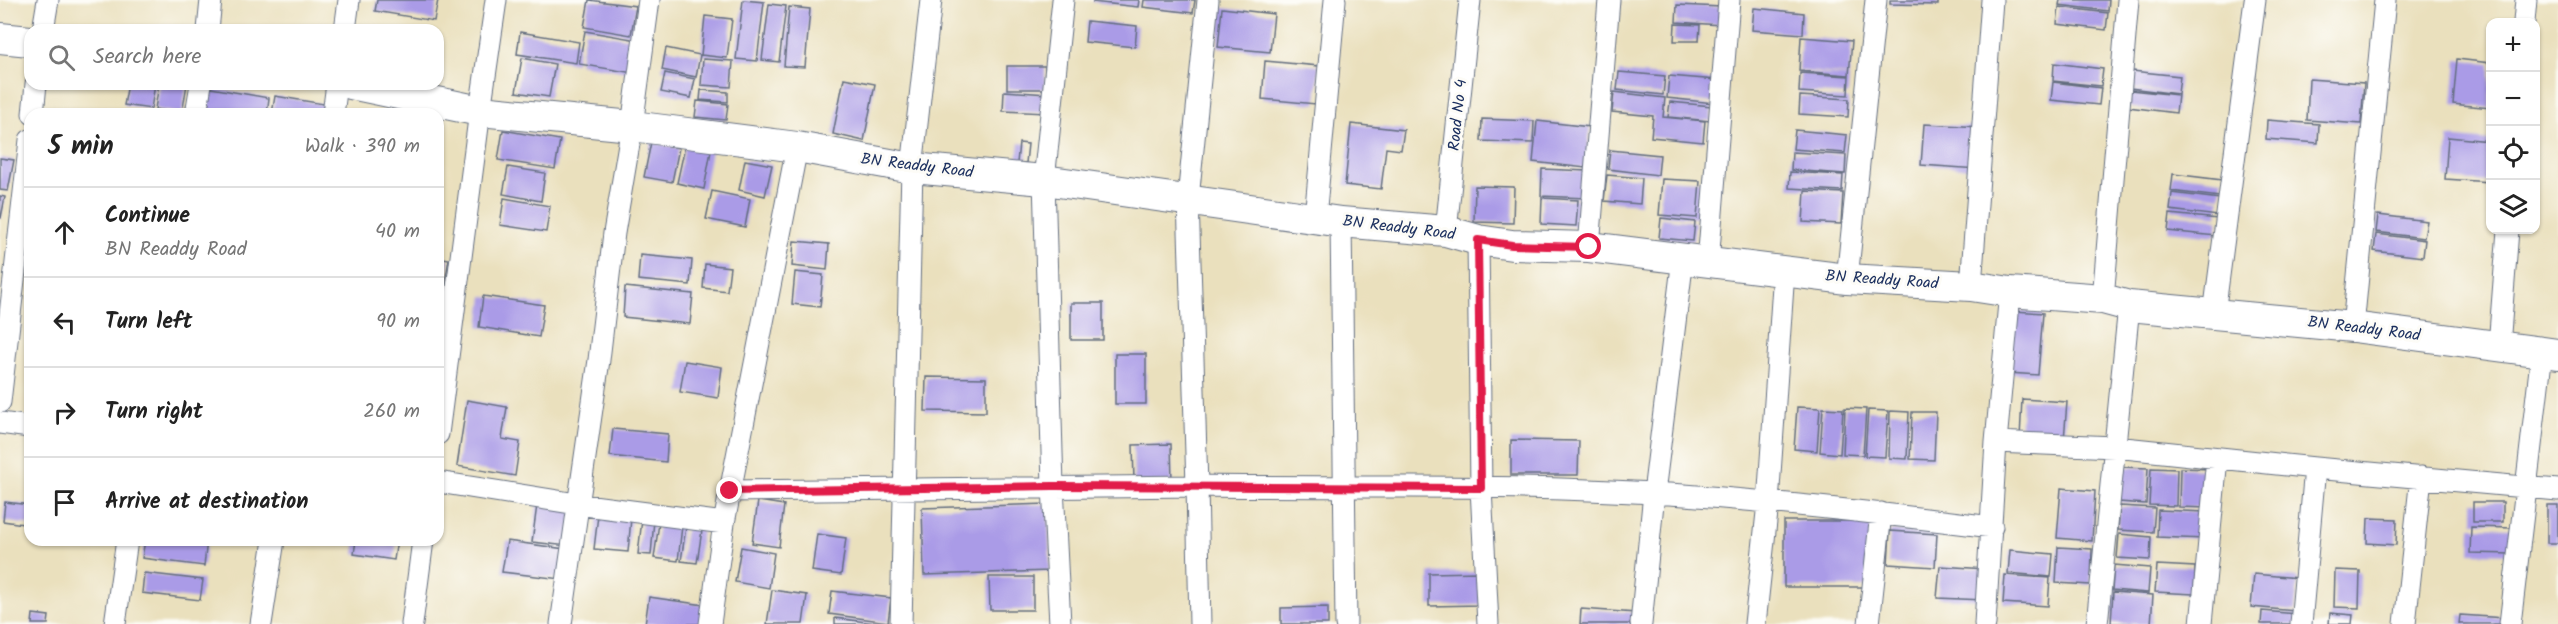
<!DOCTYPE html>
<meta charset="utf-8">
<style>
:root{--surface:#fff;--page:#f6f6f6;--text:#222;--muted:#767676;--line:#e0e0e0}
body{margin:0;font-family:Kalam,sans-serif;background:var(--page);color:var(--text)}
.controls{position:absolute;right:18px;top:18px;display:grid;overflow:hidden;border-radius:12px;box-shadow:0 2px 4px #0004}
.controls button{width:54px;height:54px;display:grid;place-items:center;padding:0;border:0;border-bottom:2px solid var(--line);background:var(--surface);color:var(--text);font:30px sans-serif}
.stop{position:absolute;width:18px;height:18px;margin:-14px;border:4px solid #e11d48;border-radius:50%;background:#fff}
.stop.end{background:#e11d48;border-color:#fff;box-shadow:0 2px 6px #0008}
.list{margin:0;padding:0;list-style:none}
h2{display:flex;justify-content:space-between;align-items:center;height:78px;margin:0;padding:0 24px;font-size:26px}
h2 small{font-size:20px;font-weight:400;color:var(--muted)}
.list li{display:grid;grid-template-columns:39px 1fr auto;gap:18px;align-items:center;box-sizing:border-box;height:90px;padding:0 24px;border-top:2px solid var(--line)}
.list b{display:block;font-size:22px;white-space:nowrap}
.list p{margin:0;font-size:20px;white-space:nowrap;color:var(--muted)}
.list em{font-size:20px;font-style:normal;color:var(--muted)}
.icon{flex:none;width:33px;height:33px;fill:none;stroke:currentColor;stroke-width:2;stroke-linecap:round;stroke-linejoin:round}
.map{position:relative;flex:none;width:2558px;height:624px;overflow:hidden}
.search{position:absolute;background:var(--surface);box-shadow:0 2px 4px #0004;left:24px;top:24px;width:420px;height:66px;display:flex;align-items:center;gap:15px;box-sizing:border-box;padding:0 21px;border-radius:18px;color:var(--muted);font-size:22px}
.panel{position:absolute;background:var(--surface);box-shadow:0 2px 4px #0004;left:24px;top:108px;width:420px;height:438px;border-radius:18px}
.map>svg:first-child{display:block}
.building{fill:#aa9be7}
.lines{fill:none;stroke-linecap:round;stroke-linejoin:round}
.street-casing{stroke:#636d7f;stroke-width:23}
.secondary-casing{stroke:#636d7f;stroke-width:32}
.street{stroke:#fff;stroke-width:21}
.secondary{stroke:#fff;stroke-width:30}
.route{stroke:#e11d48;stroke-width:8}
.labels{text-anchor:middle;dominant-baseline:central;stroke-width:6;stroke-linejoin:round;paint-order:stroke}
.street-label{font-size:16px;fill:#1b2f5e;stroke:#fdfcf7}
</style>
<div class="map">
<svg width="2558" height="624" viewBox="0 0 2558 624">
<rect width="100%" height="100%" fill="#fdfcf7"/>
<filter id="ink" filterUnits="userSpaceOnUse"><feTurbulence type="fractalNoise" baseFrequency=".0167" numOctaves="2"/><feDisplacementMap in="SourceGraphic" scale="12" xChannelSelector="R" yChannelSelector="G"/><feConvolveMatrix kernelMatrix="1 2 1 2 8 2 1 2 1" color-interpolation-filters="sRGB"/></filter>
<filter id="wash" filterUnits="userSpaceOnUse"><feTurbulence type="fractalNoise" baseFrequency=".008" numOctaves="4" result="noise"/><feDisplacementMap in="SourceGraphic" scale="24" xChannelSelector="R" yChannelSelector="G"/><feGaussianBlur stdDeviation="1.35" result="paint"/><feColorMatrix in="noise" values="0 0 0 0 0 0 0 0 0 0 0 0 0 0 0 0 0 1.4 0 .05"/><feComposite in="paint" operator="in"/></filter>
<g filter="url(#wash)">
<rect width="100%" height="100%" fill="#eae0bd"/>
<g id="blocks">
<path class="building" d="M377 0H438L434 21 375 11Z
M589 0 636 6 631 35 584 27Z
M743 0 764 2 757 61 736 59Z
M1093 0H1139L1138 7 1093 2Z
M1144 0H1195L1193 13 1143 7Z
M1890 0H1938V5L1890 4Z
M2060 0H2109L2108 11 2059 5Z
M769 4 786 6 779 62 762 60Z
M1677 5 1722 7 1721 25 1676 22Z
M789 7 810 9 805 67 784 66Z
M2059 7 2108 13 2106 30 2057 24Z
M1222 8 1274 14 1270 52 1218 47Z
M1754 8 1804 13 1803 34 1752 30Z
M705 16 732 19 727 58 701 55Z
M1087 21 1137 26 1135 47 1085 42Z
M1675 24 1700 25 1699 41H1674Z
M585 31 638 40 633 73 579 64Z
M520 32 579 42 576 63 517 54Z
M1801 37 1852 41 1849 75 1799 71Z
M666 48 700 55 696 77 662 70Z
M522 58 555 64 549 97 516 92Z
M703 59 733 61 731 87 701 85Z
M2457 59 2490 63V108L2453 104Z
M1265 61 1319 66 1316 104 1262 99Z
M2054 63 2103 69 2101 86 2053 81Z
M1007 66H1045V89H1007Z
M2132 71 2180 76 2178 94 2130 88Z
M1619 72 1665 76 1663 95 1617 90Z
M665 73 695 79 691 98 661 92Z
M1800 73 1849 76 1848 95 1799 92Z
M1669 76 1717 80 1714 103 1667 98Z
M844 78 875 84 864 141 833 134Z
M2309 79 2364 83 2361 124 2307 120Z
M2053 82 2101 88 2099 105 2051 100Z
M128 84H155L151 109 124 105Z
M159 84H187L182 114 155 109Z
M211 88 269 98 267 114H207Z
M701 90 728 92V102L700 100Z
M2130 90 2178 95 2176 113 2128 107Z
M1004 91 1047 94 1046 113 1003 111Z
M1614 92 1665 98 1663 117 1705 121 1703 142 1651 137 1653 116 1612 112Z
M275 96 324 104 322 114H272Z
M1800 96 1849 99 1848 117 1799 114Z
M697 101 728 104 726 120 695 117Z
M1670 102 1712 106 1711 121 1668 117Z
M1482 119 1534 121 1533 143 1481 141Z
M2267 120 2319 124 2318 143 2266 139Z
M1537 121 1590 127 1586 168 1533 162Z
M1351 124 1404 130 1401 150 1386 148 1381 189 1345 185Z
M1924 124 1981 127 1978 169 1921 165Z
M503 130 560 140 555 169 498 160Z
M1795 130 1847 135 1845 153 1793 149Z
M2448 137 2490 141V182L2445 179Z
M651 142 679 148 672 182 644 177Z
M1019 143 1028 144 1026 163H1017Z
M685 146 711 151 704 189 677 183Z
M1610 150 1660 155 1658 175 1608 169Z
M1792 152 1846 155 1845 174 1791 170Z
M0 158 14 160 8 191 0 190Z
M745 160 772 165 765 196 739 190Z
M508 167 545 173 541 201 503 194Z
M1542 169 1588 171 1586 198 1541 196Z
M1790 172 1843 175 1842 191 1789 188Z
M2173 174 2222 180 2220 197 2171 191Z
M1607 175 1642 178 1640 204 1604 201Z
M1662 179 1700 181 1697 218 1659 215Z
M1475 186 1514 187 1513 223 1474 222Z
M712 191 750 199 745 227 706 219Z
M1805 191 1843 193 1841 224 1803 222Z
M2172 193 2220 199 2218 216 2170 210Z
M0 196 5 197 1 218H0Z
M504 198 550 206 546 232 500 225Z
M1542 198 1578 200 1576 226 1541 224Z
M2170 214 2218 219 2216 236 2168 231Z
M2378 215 2427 221 2424 238 2376 232Z
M1661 218 1695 222 1693 241 1659 238Z
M2376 234 2425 240 2423 257 2374 251Z
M794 241 829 244 827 270 792 266Z
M640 255 692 260 690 285 638 280Z
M438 257 449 259 444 288 438 287Z
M705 264 730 267 727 291 703 288Z
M795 272 823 275 820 307 792 304Z
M625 287 693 294 690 324 623 317Z
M438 295 449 297 445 324 438 323Z
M483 296 544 305 539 337 479 327Z
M1071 303H1103V340H1071Z
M2014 311 2043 313 2038 375 2009 373Z
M1115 354H1146V404H1115Z
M685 361 722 367 718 398 680 392Z
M926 377 986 378V412L925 411Z
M2022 399 2067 402 2064 440 2020 438Z
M467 400 507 407 502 439 520 442 515 476 457 466Z
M1797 407 1820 408 1817 451 1794 449Z
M1823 408 1843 409 1840 454 1820 452Z
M1845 408 1866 409 1863 455 1843 454Z
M1868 410 1888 411 1885 457 1865 456Z
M1890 411 1909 412 1907 459 1889 458Z
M1912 412H1936L1934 460 1910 459Z
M613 429 668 434 666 462 610 456Z
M1511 440 1579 441 1578 475H1511Z
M1171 444 1172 482H1134L1133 445Z
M2121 467 2148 468 2146 504 2119 502Z
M2151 468 2177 469 2176 506 2149 505Z
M2180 468 2210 469 2209 508 2179 507Z
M2061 488 2095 491 2092 541 2057 538Z
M758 501 784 505 779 547 752 543Z
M5 502 30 505V525L3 521Z
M2473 502H2503V522H2473Z
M1048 504 1050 571 924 575 922 508Z
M537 505 573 510 568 546 532 542Z
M2547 505H2558V543H2547Z
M2120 506 2155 508 2153 532 2118 530Z
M2158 510 2206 512 2205 539 2157 537Z
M598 515 631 518 628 552 594 549Z
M2368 518 2397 519 2396 545 2367 543Z
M642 519 654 520 651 555 638 554Z
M1784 521H1871V587H1784Z
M659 523 682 526 678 561 654 558Z
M686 527 702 530 697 563 681 561Z
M2471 527 2514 528 2513 554 2470 553Z
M1890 531 1937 534 1935 567 1888 564Z
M817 534 846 538 841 575 812 571Z
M2119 534 2151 537 2150 560 2117 558Z
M145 540H207L204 566 142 558Z
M356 540H397L394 560 354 554Z
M507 541 565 549 561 579 502 572Z
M741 547 774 553 769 588 735 582Z
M2058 547 2092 549 2091 585 2056 583Z
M2010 550 2053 554 2051 577 2008 573Z
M2114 565 2150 568 2148 593 2112 590Z
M2157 565 2195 567 2194 594 2155 592Z
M1940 566 1986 569 1985 600 1937 598Z
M2335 570 2360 571 2359 608 2334 607Z
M1480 572 1481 605 1429 606V573Z
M144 573 203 580 200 600 142 593Z
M2254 574 2298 578 2295 611 2251 607Z
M2005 575 2050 578 2048 606 2003 603Z
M989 577H1033V610H990Z
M772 590 807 595 803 624H767Z
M832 591 891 598 888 622 829 614Z
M2113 592 2153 595 2151 624 2111 623Z
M649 597 704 605 701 624H645Z
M1328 607V624H1281V608Z
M1581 609 1636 613 1635 624H1580Z
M2262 611 2298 614 2297 624H2261Z
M2330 613 2353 615 2352 624H2329Z
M33 614 49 616 48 624H32Z
M2460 615 2505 618V624H2459Z
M835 618 874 623V624H835Z"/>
</g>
</g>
<g filter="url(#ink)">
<use href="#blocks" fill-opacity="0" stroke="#636d7f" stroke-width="1.5"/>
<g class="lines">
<defs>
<path id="street" d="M2524 22 2526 0
M43 30 48 0
M208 30 211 0
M345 30 349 0
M33 114 36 84
M196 114 201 84
M333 114 337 84
M1315 218 1335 0
M1341 222 1346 624
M1446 231 1470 0
M1478 240 1481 488 1488 624
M1589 247 1609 0
M1708 263 1729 0
M1847 279 1876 0
M1971 286 1992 0
M2103 299 2128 0
M2214 314 2255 0
M2353 327 2385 0
M2499 346 2508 230
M0 402 30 140
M0 423 30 427
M438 434 480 111 496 0
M1996 442 2115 447 2315 468 2558 490
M438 482 577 504 724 523
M730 491 1197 486 1188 199 1208 0
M115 624 127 540
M261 624 274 540
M412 624 423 540
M561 624 599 360 614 233 632 126 649 0
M710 624 724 523 797 147
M901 624 912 168 931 0
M1060 624 1053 486 1044 180 1063 0
M1200 624 1197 486C1349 488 1502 484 1654 493 1767 500 1880 513 1992 527
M1641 624 1654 493 1683 258
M1755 624 1768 503 1784 271
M1869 624 1881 513
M1985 624 1996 442 2010 292
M2097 624 2129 306
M2201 624 2217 458
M2301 624 2315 468
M2405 624 2421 477
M2510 624 2542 352"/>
<path id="secondary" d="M0 38 30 41
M351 84 480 111 632 126 797 147 912 168 1044 180 1341 222 1446 231 1478 240 1512 245 1589 247 1847 279 1971 286 2010 292 2103 299 2129 306 2353 327 2558 354"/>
</defs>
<use href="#street" class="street-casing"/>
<use href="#secondary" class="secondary-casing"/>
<use href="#street" class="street"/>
<use href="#secondary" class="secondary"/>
</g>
</g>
<g class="lines" filter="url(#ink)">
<path class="route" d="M730 491 1053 486 1481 488 1478 240 1512 245 1589 247"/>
</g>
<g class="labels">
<g class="street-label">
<text transform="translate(1458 115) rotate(-84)">Road No 4</text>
<text transform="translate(917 166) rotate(7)">BN Readdy Road</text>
<text transform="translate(1399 228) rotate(7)">BN Readdy Road</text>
<text transform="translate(1882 280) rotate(4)">BN Readdy Road</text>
<text transform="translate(2364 329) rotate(7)">BN Readdy Road</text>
</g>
</g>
</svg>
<div class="controls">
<button>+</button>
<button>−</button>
<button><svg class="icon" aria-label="locate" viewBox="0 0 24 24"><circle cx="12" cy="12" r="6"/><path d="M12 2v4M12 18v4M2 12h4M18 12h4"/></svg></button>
<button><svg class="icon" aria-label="layers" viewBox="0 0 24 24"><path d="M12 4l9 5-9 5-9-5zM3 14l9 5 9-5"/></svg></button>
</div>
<div class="stop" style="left:1589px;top:247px"></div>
<div class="stop end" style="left:730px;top:491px"></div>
<div class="search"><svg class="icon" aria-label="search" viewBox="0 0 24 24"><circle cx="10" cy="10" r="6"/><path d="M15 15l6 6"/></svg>Search here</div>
<section class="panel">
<h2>5 min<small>Walk · 390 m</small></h2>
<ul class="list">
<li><svg class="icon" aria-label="ahead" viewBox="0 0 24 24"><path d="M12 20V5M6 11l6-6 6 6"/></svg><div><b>Continue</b><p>BN Readdy Road</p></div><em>40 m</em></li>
<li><svg class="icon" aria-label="left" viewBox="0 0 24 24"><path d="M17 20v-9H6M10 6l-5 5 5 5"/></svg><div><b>Turn left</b></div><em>90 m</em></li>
<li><svg class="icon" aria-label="right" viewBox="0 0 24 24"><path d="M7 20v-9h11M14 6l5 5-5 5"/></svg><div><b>Turn right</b></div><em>260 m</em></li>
<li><svg class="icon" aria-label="arrive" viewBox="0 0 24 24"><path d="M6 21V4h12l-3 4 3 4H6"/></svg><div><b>Arrive at destination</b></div></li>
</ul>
</section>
</div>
